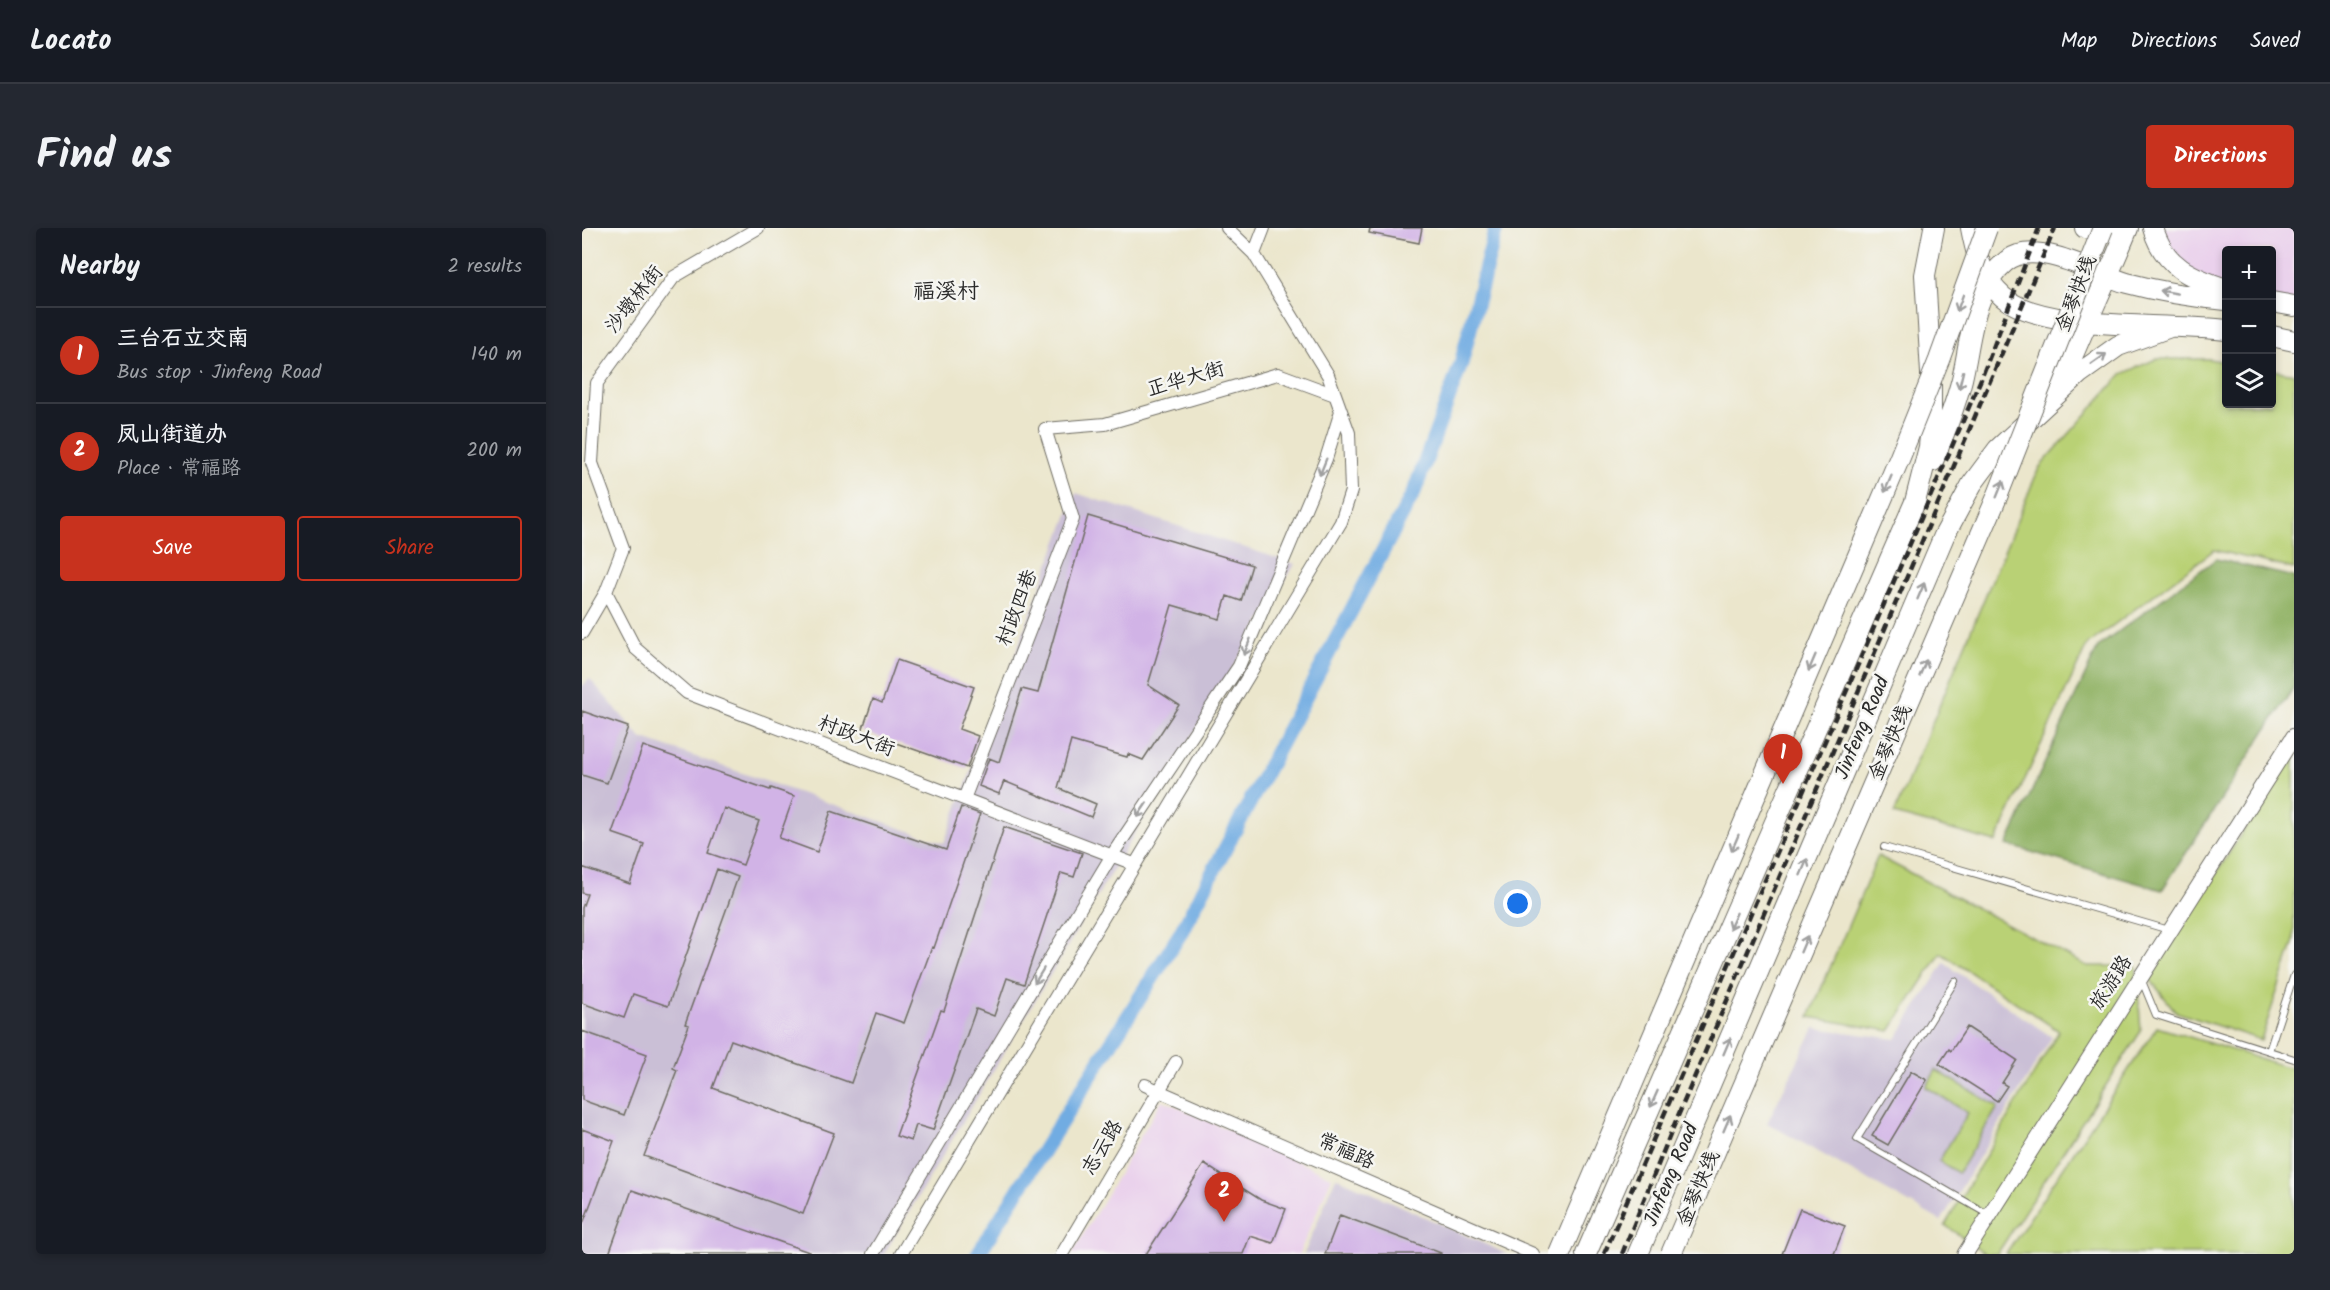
<!DOCTYPE html>
<meta charset="utf-8">
<style>
:root{--surface:#171b24;--page:#242831;--text:#f1f3f6;--muted:#9ea1a6;--line:#363941;--accent:#c8321e}
body{margin:0;font-family:Kalam,"LXGW WenKai TC",sans-serif;background:var(--page);color:var(--text)}
.controls{position:absolute;right:18px;top:18px;display:grid;overflow:hidden;border-radius:6px;box-shadow:0 3px 9px #0003}
.controls button{width:54px;height:54px;display:grid;place-items:center;padding:0;border:0;border-bottom:2px solid var(--line);background:var(--surface);color:var(--text);font:30px sans-serif}
.you{position:absolute;left:936px;top:676px;width:21px;height:21px;margin:-15px;border:4px solid #fff;border-radius:50%;background:#1a73e8;box-shadow:0 0 0 9px #1a73e833}
.badge{display:grid;place-items:center;width:39px;height:39px;border-radius:50%;background:var(--accent);color:#fff;font-size:20px;font-weight:700}
.pin{position:absolute;translate:-50% -50px;filter:drop-shadow(0 2px 3px #0008)}
.pin::after{content:'';position:absolute;top:32px;width:21px;height:18px;background:inherit;clip-path:polygon(0 0,100% 0,50% 100%)}
.list{margin:0;padding:0;list-style:none}
h2{display:flex;justify-content:space-between;align-items:center;height:78px;margin:0;padding:0 24px;font-size:26px}
h2 small{font-size:20px;font-weight:400;color:var(--muted)}
.list li{display:grid;grid-template-columns:39px 1fr auto;gap:18px;align-items:center;box-sizing:border-box;height:96px;padding:0 24px;border-top:2px solid var(--line)}
.list b{display:block;font-size:22px;white-space:nowrap}
.list p{margin:0;font-size:20px;white-space:nowrap;color:var(--muted)}
.list em{font-size:20px;font-style:normal;color:var(--muted)}
.actions{display:flex;gap:12px;padding:18px 24px}
.actions a{flex:1;padding:14px 0;border:2px solid var(--accent);border-radius:6px;text-align:center;font-size:21px;color:var(--accent)}
.actions .main{background:var(--accent);color:#fff}
.icon{flex:none;width:33px;height:33px;fill:none;stroke:currentColor;stroke-width:2;stroke-linecap:round;stroke-linejoin:round}
.map{position:relative;flex:none;width:1712px;height:1026px;overflow:hidden;border-radius:6px}
header{display:flex;align-items:center;gap:36px;box-sizing:border-box;height:84px;padding:0 30px;background:var(--surface);border-bottom:2px solid var(--line)}
header strong{font-size:28px}
nav{display:flex;gap:33px;margin-inline-start:auto;font-size:21px}
.intro{display:flex;align-items:center;justify-content:space-between;box-sizing:border-box;height:144px;padding:0 36px}
h1{margin:0;font-size:42px}
.button{padding:15px 27px;border-radius:6px;background:var(--accent);color:#fff;font-size:21px;font-weight:700}
main{display:flex;gap:36px;padding:0 36px}
aside{flex:1;background:var(--surface);border-radius:6px;box-shadow:0 3px 9px #0003}
.map>svg:first-child{display:block}
.built{fill:#ead1ec}
.industrial{fill:#cabfd6}
.green{fill:#b9d175;stroke:#727e50;stroke-width:1.5}
.forest{fill:#92b366;stroke:#5e6f48;stroke-width:1.5}
.lines{fill:none;stroke-linecap:round;stroke-linejoin:round}
.canal{stroke:#71ace2;stroke-width:15}
.building{fill:#d1b3e6;fill-rule:evenodd}
.service-casing{stroke:#6e6c63;stroke-width:8}
.minor-casing{stroke:#6e6c63;stroke-width:14}
.tertiary-casing{stroke:#6e6c63;stroke-width:17}
.primary-casing{stroke:#6e6c63;stroke-width:22}
.service{stroke:#fff;stroke-width:6}
.minor{stroke:#fff;stroke-width:12}
.tertiary{stroke:#fff;stroke-width:15}
.primary{stroke:#fff;stroke-width:20}
.rail{stroke:#2b2b2b;stroke-width:4.5;stroke-dasharray:9 4.5;stroke-linecap:butt}
.trunk-bridge-casing{stroke:#6e6c63;stroke-width:22;stroke-linecap:butt}
.trunk-bridge{stroke:#fff;stroke-width:20}
.oneway{stroke:#a0a0a0}
.labels{text-anchor:middle;dominant-baseline:central;stroke-width:5;stroke-linejoin:round;paint-order:stroke}
.street-label{font-size:20px;fill:#2b2b2b;stroke:#f6f6f2}
.quarter-label{font-size:22px;fill:#2b2b2b;stroke:#f6f6f2}
</style>
<header>
<strong>Locato</strong>
<nav><a>Map</a><a>Directions</a><a>Saved</a></nav>
</header>
<div class="intro"><h1>Find us</h1><a class="button">Directions</a></div>
<main>
<aside>
<h2>Nearby<small>2 results</small></h2>
<ul class="list">
<li><span class="badge">1</span><div><b>三台石立交南</b><p>Bus stop · Jinfeng Road</p></div><em>140 m</em></li>
<li><span class="badge">2</span><div><b>凤山街道办</b><p>Place · 常福路</p></div><em>200 m</em></li>
</ul>
<div class="actions"><a class="main">Save</a><a>Share</a></div>
</aside>
<div class="map">
<svg width="1712" height="1026" viewBox="0 0 1712 1026">
<rect width="100%" height="100%" fill="#f6f6f2"/>
<filter id="ink" filterUnits="userSpaceOnUse"><feTurbulence type="fractalNoise" baseFrequency=".0167" numOctaves="2"/><feDisplacementMap in="SourceGraphic" scale="12" xChannelSelector="R" yChannelSelector="G"/><feConvolveMatrix kernelMatrix="1 2 1 2 8 2 1 2 1" color-interpolation-filters="sRGB"/></filter>
<filter id="wash" filterUnits="userSpaceOnUse"><feTurbulence type="fractalNoise" baseFrequency=".008" numOctaves="4" result="noise"/><feDisplacementMap in="SourceGraphic" scale="24" xChannelSelector="R" yChannelSelector="G"/><feGaussianBlur stdDeviation="1.35" result="paint"/><feColorMatrix in="noise" values="0 0 0 0 0 0 0 0 0 0 0 0 0 0 0 0 0 1.4 0 .05"/><feComposite in="paint" operator="in"/></filter>
<g filter="url(#wash)">
<rect width="100%" height="100%" fill="#ebe6cc"/>
<path class="built" d="M1571 0H1712V78L1690 74V22H1644V61L1614 51Z
M580 872 750 949 717 1026H490Z"/>
<path class="industrial" d="M494 265 713 336 302 1026H0V458L8 451 59 510 362 615Z
M1362 735 1470 809 1359 993 1185 895 1232 800 1314 811Z
M754 949 925 1026H722Z"/>
<path class="green" d="M1574 131H1626L1644 134V176H1690V142L1712 146V341L1632 322 1505 417 1414 614 1312 586 1457 240 1540 146Z
M1712 524V713L1679 812 1594 784 1567 750Z
M1296 628 1505 738H1554L1559 803 1415 1026H1404L1363 997 1477 803 1359 725 1308 803 1227 789Z
M1575 799 1712 841V1026H1424Z
M1354 842 1416 879 1376 945 1357 933 1386 885 1344 859Z"/>
<path class="forest" d="M1634 331 1712 349V459L1580 662 1425 617 1516 419Z"/>
<g class="lines">
<path class="canal" d="M396 1026 598 706 832 264 879 136 914 0"/>
</g>
<g id="blocks">
<path class="building" d="M788 0H840L837 15 787 5Z
M506 288 670 337 659 373 645 368 638 391 590 377 566 457 597 477 561 532 546 526 545 529 489 513 476 560 514 576 509 589 422 553 417 566 397 558 407 530 417 534 440 461 456 465Z
M315 432 392 459 377 501 396 508 385 540 280 503 291 471 300 475Z
M0 483 46 499 25 555 0 547Z
M61 518 188 562 189 560 212 568 197 610 235 624 249 583 364 622 379 579 398 586 352 720 350 719 322 795 294 785 269 855 149 812 131 860 252 905 221 986 62 928 95 842 91 840 107 797 103 796 156 649 135 641 86 778 51 766 42 790 0 775V680L5 666 0 665V639L48 656 62 616 30 605ZM142 580 177 593 161 637 126 625Z
M422 599 500 625 492 649 479 645 442 756 425 750 412 788 394 781 351 902 334 897 329 913 314 908 359 782 362 783Z
M1385 799 1435 832 1420 855 1425 858 1415 873 1357 836 1367 821 1369 823Z
M0 803 65 826 42 887 0 872Z
M1329 843 1345 852 1306 917 1290 908Z
M0 901 32 913 1 996H0Z
M622 936 679 972 704 981 691 1015 668 1008 661 1026H564Z
M50 962 227 1024 226 1026H27Z
M1218 981 1263 998 1252 1026H1200Z
M758 987 859 1025V1026H743Z"/>
</g>
</g>
<g filter="url(#ink)">
<use href="#blocks" fill-opacity="0" stroke="#6e6c63" stroke-width="1.5"/>
<g class="lines">
<defs>
<path id="service" d="M1302 619 1587 702
M1373 753 1275 911 1407 987
M1560 753 1574 787 1712 831
M1687 823 1712 747"/>
<path id="minor" d="M672 26 682 0
M24 364 53 420 105 465 552 636
M0 405 24 364 41 320 10 235 15 155 92 49 176 0
M382 571 491 291 463 201 523 196 696 146 753 167
M563 857 951 1026
M291 1026 530 627 657 438 744 231 759 183
M319 1026 759 294 769 263 767 205 746 147 672 26 645 0
M480 1026 594 834"/>
<path id="tertiary" d="M1383 1026 1712 508"/>
<path id="primary" d="M1389 0C1394 26 1400 51 1421 69 1462 104 1589 95 1644 102
M1503 0 1523 4 1536 2
M1571 0C1582 39 1610 50 1644 61
M1690 74 1712 78
M1690 108 1712 113
M1477 161C1498 107 1524 54 1546 0
M1351 233C1362 206 1373 179 1380 151 1386 126 1388 99 1397 75 1403 57 1417 33 1436 27 1469 18 1514 46 1545 55 1578 64 1611 69 1644 72
M1004 1026 1333 274 1347 219 1349 197V145L1343 47 1352 0
M1056 1026 1362 308 1390 256 1416 221 1498 145 1536 118 1588 99"/>
</defs>
<use href="#service" class="service-casing"/>
<use href="#minor" class="minor-casing"/>
<use href="#tertiary" class="tertiary-casing"/>
<use href="#primary" class="primary-casing"/>
<use href="#service" class="service"/>
<use href="#minor" class="minor"/>
<use href="#tertiary" class="tertiary"/>
<use href="#primary" class="primary"/>
<path class="rail" d="M1022 1026 1399 151 1457 0
M1040 1026 1090 902 1473 0"/>
<defs>
<path id="trunk-bridge" d="M978 1026 1318 229 1357 132 1405 0
M1089 1026 1415 269 1521 0"/>
</defs>
<use href="#trunk-bridge" class="trunk-bridge-casing"/>
<use href="#trunk-bridge" class="trunk-bridge"/>
</g>
<defs><path id="oneway-shaft" d="M-6 0H5M1.5-3L5.5 0L1.5 3" fill="none" stroke-width="1.6" stroke-linecap="round" stroke-linejoin="round" transform="scale(1.5)"/></defs>
<g class="oneway">
<use href="#oneway-shaft" transform="translate(1587 64) rotate(-170)"/>
<use href="#oneway-shaft" transform="translate(1378 75) rotate(110)"/>
<use href="#oneway-shaft" transform="translate(1517 131) rotate(-35)"/>
<use href="#oneway-shaft" transform="translate(1379 152) rotate(104)"/>
<use href="#oneway-shaft" transform="translate(741 239) rotate(112)"/>
<use href="#oneway-shaft" transform="translate(1306 256) rotate(113)"/>
<use href="#oneway-shaft" transform="translate(1418 261) rotate(-68)"/>
<use href="#oneway-shaft" transform="translate(1339 363) rotate(-67)"/>
<use href="#oneway-shaft" transform="translate(665 419) rotate(113)"/>
<use href="#oneway-shaft" transform="translate(1230 435) rotate(113)"/>
<use href="#oneway-shaft" transform="translate(1341 440) rotate(-67)"/>
<use href="#oneway-shaft" transform="translate(560 582) rotate(124)"/>
<use href="#oneway-shaft" transform="translate(1153 615) rotate(113)"/>
<use href="#oneway-shaft" transform="translate(1222 639) rotate(-67)"/>
<use href="#oneway-shaft" transform="translate(1151 693) rotate(114)"/>
<use href="#oneway-shaft" transform="translate(1222 716) rotate(-67)"/>
<use href="#oneway-shaft" transform="translate(457 748) rotate(121)"/>
<use href="#oneway-shaft" transform="translate(1145 818) rotate(-67)"/>
<use href="#oneway-shaft" transform="translate(1072 871) rotate(114)"/>
<use href="#oneway-shaft" transform="translate(1145 895) rotate(-67)"/>
</g>
</g>
<g class="labels">
<g class="street-label">
<text transform="translate(1495 66) rotate(-69)">金琴快线</text>
<text transform="translate(53 72) rotate(-52)">沙墩林街</text>
<text transform="translate(604 152) rotate(-16)">正华大街</text>
<text transform="translate(436 380) rotate(-69)">村政四巷</text>
<text transform="translate(1281 500) rotate(-67)">Jinfeng Road</text>
<text transform="translate(274 509) rotate(21)">村政大街</text>
<text transform="translate(1309 515) rotate(-67)">金琴快线</text>
<text transform="translate(1530 755) rotate(-58)">旅游路</text>
<text transform="translate(521 920) rotate(-59)">志云路</text>
<text transform="translate(764 924) rotate(24)">常福路</text>
<text transform="translate(1090 947) rotate(-67)">Jinfeng Road</text>
<text transform="translate(1117 961) rotate(-67)">金琴快线</text>
</g>
<g class="quarter-label">
<text x="364" y="64">福溪村</text>
</g>
</g>
</svg>
<div class="controls">
<button>+</button>
<button>−</button>
<button><svg class="icon" aria-label="layers" viewBox="0 0 24 24"><path d="M12 4l9 5-9 5-9-5zM3 14l9 5 9-5"/></svg></button>
</div>
<div class="you"></div>
<div class="pin badge" style="left:1201px;top:556px">1</div>
<div class="pin badge" style="left:642px;top:994px">2</div>
</div>
</main>
